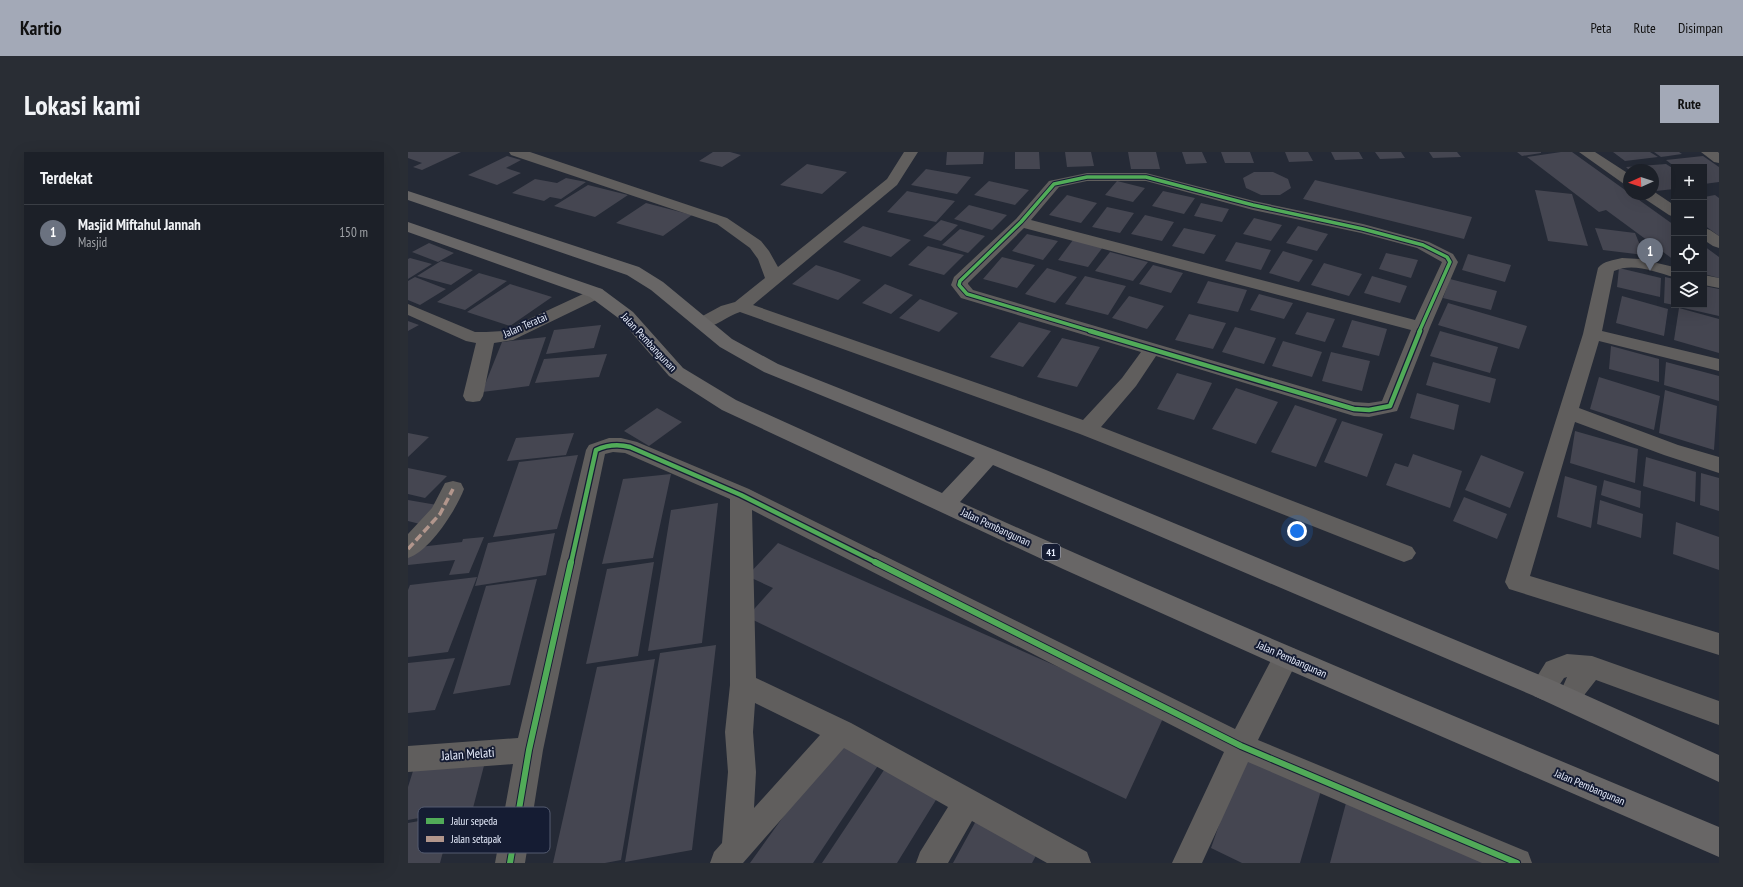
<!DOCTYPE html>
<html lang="id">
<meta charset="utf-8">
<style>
:root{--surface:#1c2028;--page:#292d34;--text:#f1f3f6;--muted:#a0a3a8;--line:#3a3e45;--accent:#a3a9b7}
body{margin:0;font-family:"PT Sans Narrow",sans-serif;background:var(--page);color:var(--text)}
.controls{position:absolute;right:12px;top:12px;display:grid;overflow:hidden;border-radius:0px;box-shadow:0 4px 16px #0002}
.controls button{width:36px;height:36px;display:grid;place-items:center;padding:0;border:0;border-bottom:1px solid var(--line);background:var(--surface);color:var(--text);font:20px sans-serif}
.compass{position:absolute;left:1215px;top:12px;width:36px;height:36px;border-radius:50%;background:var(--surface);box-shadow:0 4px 16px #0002;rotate:267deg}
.you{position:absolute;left:889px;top:379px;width:14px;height:14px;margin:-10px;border:3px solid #fff;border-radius:50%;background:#1a73e8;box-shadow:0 0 0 6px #1a73e833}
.badge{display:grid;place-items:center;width:26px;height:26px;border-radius:50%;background:var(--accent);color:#fff;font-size:13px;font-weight:700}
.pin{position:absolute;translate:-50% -33px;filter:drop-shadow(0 1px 2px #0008)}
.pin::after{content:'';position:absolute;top:21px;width:14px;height:12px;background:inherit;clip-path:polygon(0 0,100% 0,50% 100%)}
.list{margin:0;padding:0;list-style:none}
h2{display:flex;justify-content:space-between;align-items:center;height:52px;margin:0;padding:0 16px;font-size:17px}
h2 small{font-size:13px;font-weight:400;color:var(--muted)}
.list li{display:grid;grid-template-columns:26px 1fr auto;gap:12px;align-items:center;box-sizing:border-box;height:56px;padding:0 16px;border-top:1px solid var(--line)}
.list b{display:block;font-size:15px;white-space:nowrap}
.list p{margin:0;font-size:13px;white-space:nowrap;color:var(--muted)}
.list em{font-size:13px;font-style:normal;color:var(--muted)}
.icon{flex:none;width:22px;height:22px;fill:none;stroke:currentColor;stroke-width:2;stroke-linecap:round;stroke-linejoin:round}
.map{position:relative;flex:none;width:1311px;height:711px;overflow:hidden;border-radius:0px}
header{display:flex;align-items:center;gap:24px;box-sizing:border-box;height:56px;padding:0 20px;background:var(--accent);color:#111}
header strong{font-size:19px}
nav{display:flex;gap:22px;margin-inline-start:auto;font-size:14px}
.intro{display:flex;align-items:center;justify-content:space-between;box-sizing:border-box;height:96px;padding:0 24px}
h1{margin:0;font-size:28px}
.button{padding:10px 18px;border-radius:0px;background:var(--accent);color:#111;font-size:14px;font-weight:700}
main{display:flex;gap:24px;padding:0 24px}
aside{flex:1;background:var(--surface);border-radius:0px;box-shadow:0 4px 16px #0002}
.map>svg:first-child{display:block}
.building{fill:#454651}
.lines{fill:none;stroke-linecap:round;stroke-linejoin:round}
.street{fill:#605e5d;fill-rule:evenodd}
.highway{fill:#686666;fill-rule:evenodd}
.quiet{stroke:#b2968c;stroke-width:3.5;stroke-dasharray:8 3.5;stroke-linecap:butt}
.cycleway-far2-casing{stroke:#151c33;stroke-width:5.5}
.cycleway-far1-casing{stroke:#151c33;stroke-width:7}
.cycleway-casing{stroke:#151c33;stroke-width:8}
.cycleway-far2{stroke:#51ab58;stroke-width:3.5}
.cycleway-far1{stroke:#51ab58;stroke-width:4.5}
.cycleway{stroke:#51ab58;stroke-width:6}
.labels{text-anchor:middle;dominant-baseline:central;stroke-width:4;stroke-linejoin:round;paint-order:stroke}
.shield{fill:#151c33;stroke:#a8aec0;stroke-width:1}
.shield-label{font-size:10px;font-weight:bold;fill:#e7edfd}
.street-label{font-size:11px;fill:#e7edfd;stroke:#151c33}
.near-street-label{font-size:13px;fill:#e7edfd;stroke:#151c33}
.key{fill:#151c33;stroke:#545b70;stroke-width:1}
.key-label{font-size:11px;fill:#e7edfd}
</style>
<header>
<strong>Kartio</strong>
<nav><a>Peta</a><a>Rute</a><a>Disimpan</a></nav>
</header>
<div class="intro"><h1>Lokasi kami</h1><a class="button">Rute</a></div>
<main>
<aside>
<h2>Terdekat<small></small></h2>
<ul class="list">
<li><span class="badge" style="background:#6b7280">1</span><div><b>Masjid Miftahul Jannah</b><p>Masjid</p></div><em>150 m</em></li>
</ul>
</aside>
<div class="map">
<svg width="1311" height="711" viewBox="0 0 1311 711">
<rect width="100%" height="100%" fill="#252a36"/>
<path class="building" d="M0 0H53L14 18 5 15 14 11 0 6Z
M305 0H322L333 3 314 15 291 9Z
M539 0H576L575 12 538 13Z
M607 0H631L632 17H607Z
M657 0H683L686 14 659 15Z
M720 0H748L752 17H723Z
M774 0H794L799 11 778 12Z
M813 0H842L846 11H817Z
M877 0H900L905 9 881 10Z
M923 0H951L955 7 927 8Z
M967 0H993L997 6 972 7Z
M1021 0H1049L1053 5 1025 6Z
M1109 0H1133V1L1114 4Z
M1153 0H1164L1266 73V108L1198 58 1191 60 1119 5Z
M1205 0H1242L1250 5 1217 9Z
M1246 0H1271L1274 2 1253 5Z
M99 4 113 8 98 16 113 21 89 33 60 23Z
M1295 4 1311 15V30L1296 32V15H1267L1258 8Z
M399 12 439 20 414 42 372 33Z
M1258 12 1266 17V37L1248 39 1245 37V18H1221L1218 15Z
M518 17 563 25 549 42 503 33Z
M846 20H865L880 27 883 36 872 43H853L838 36 835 26Z
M158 26 178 30 153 47 142 45 136 49 104 41 127 27 149 31Z
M907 28 1064 65 1056 87 895 47Z
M581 29 621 38 607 53 566 43Z
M709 29 737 36 725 50 697 43Z
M180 33 220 43 187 65 146 54Z
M1127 38 1164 42 1180 94 1140 89Z
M499 39 547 49 528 70 479 60Z
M755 39 787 46 776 62 744 54Z
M659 43 689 51 673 71 641 63Z
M1307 43 1311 46V84L1296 73V45Z
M238 51 284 63 255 84 208 71Z
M793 51 821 57 814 70 786 64Z
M561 53 599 63 584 78 546 67Z
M699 55 726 61 712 81 684 75Z
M737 63 766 70 754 89 723 82Z
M846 66 874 73 863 89 835 82Z
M533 68 550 73 533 89 515 84Z
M455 74 503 88 483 105 435 90Z
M890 74 920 82 909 99 878 91Z
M776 76 808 83 796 102 764 94Z
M1187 76 1227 81 1236 103 1195 98Z
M552 77 577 84 560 101 534 93Z
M619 82 650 89 635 108 604 99Z
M665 88 695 95 680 115 650 108Z
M828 90 863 98 853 118 817 109Z
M21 91 46 101 30 110 4 100Z
M520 94 556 103 536 123 500 113Z
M1296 94 1311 105V126L1296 122Z
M875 99 905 108 891 130 861 121Z
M702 100 740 110 725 129 687 119Z
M978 101 1010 108 1003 126 971 117Z
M1060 102 1103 113 1097 130 1054 118Z
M594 105 627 113 609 136 575 127Z
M2 106 24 112 0 127V107Z
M33 109 65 118 43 133 9 124Z
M916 111 954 122 941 144 903 133Z
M408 113 430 120 453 128 430 148 384 132Z
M745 113 775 121 763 141 731 132Z
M639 116 669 125 647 151 617 142Z
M1211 116 1253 126 1252 145 1209 135Z
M71 121 99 129 57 158 29 150Z
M677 124 718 134 700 163 657 152Z
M964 124 999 134 992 151 956 141Z
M7 125 38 137 12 153 0 148V129Z
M1257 125 1266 127V153L1256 151Z
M1042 127 1089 139 1083 158 1035 146Z
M800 129 839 138 830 160 789 151Z
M102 132 144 145 102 174 59 160Z
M477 132 505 143 483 162 454 151Z
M1296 134 1311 137V164L1267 154 1296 153Z
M851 142 885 151 876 167 842 158Z
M721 144 756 154 739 177 704 166Z
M1214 144 1260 157 1256 184 1208 171Z
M512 147 550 161 531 180 491 166Z
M1040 151 1119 174 1111 197 1030 173Z
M1271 156 1311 167V201L1266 188Z
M899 160 927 167 917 190 887 182Z
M781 162 818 171 805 197 767 188Z
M944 168 979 177 971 204 934 195Z
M0 169 11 173 0 179Z
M611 170 643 179 615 215 582 205Z
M193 173 186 196 138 202 146 178Z
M827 175 868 186 856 212 814 200Z
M1032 179 1090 195 1082 221 1022 204Z
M138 185 121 234 74 240 94 190Z
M654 186 692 195 669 235 629 225Z
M875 189 914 200 904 225 864 214Z
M1203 194 1251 207V230L1201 217Z
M923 200 962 209 954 239 914 229Z
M199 202 191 225 127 231 136 207Z
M1025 210 1088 227 1082 251 1018 233Z
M1258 210 1311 224V249L1256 233Z
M769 221 804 231 786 268 749 257Z
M1191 225 1252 244 1246 278 1182 257Z
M828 236 870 250 848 292 804 277Z
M1257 238 1309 254 1306 298 1251 281Z
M1009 241 1051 253 1046 278 1002 266Z
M887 253 929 267 908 315 863 300Z
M249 256 274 270 241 294 216 279Z
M934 269 975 282 959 325 916 310Z
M1167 279 1230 297 1227 331 1162 311Z
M0 281 21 285 0 305Z
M166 281 158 303 99 309 108 286Z
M1005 302 1054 319 1042 356 978 333 987 311 1000 315Z
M170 303 149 377 85 385 111 310Z
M1073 303 1116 320 1102 356 1057 338Z
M1238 305 1288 320 1287 350 1235 334Z
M0 316 39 324 17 346 0 342Z
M1293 321 1311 326V359L1292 353Z
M263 322 245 406 194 412 215 327Z
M1157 324 1189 334 1183 376 1149 365Z
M1196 328 1233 339 1232 356 1193 343Z
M1056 345 1099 362 1089 387 1045 369Z
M0 348 29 353 12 372 0 369Z
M1192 348 1235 362 1233 386 1189 372Z
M310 351 294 491 240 499 263 358Z
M1268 370 1311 385V418L1265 402Z
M147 381 138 423 67 434 80 391Z
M76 385 61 421 41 423 47 408 0 413V402L3 396 54 390 55 387Z
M370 391 757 562 718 647 339 465 365 436 339 424Z
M246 410 230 504 178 512 199 417Z
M69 425 40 500 0 505V438L2 433Z
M129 427 102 533 45 542 78 434Z
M308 493 284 698 217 710 252 501Z
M47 506 27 558 0 561V511Z
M247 507 213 708 197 711H145L189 515Z
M429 590 471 612 405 711H342Z
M836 602 914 635 892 711H834L803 696Z
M78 606 65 656 0 668V635L5 619Z
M478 615 531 643 489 711H414Z
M938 651 1078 711H922Z
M45 663 32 711H0V671Z
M569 667 631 698 624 711H545Z"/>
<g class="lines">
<path class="street" d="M101 0H122L319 66 353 89 361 99 370 115 479 27 496 0H510L489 33 345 153 675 268 714 226 733 200 553 146 543 133 546 125 608 67 641 29 679 21H738L846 49 955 72 1021 90 1045 102 1050 110 1022 175 989 259 961 265 946 264 748 204 728 234 693 275 1004 395 1008 401 1004 407 996 410 988 407 672 282 332 160C318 164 304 179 289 175L286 171 289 167 313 154 327 150 357 126 350 107 342 96 309 72 103 3ZM679 29H738L845 58 953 81 1009 96 1034 110 1007 168 623 68 651 35ZM616 76 1003 178 974 249 961 251 946 250 565 138 560 132V131Z
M1171 0H1187L1221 22V33L1216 32Z
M1293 0H1310L1311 1V11L1306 10Z
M1245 39 1266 53V65L1261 63 1234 45 1232 42H1245Z
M1296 76 1302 78 1311 84V96L1305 94 1296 88Z
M1214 106 1232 107 1266 115V125C1247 120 1225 110 1206 119L1194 179 1311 207V219L1191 189 1171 256 1270 293 1311 305V321L1256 303 1167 270 1122 424 1311 481V503L1101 437 1097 430 1175 182 1190 116C1195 109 1206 108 1214 106Z
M1296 123 1311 126V136L1296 133Z
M188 136 194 137 197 141 194 145 105 188 86 191 75 244 72 249 65 250 58 249 55 244 68 191 58 189 0 163V152L67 180H78L95 179Z
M201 286H213L229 290 341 337 827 577 869 497 878 494 887 497 891 505 850 588 1120 700 1124 711H1074L840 610 794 711H764L816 600 344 358 348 526 443 571 679 700 683 711H639L564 669 540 711H508L512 700 540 655 436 596 335 711H302L306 700 314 691 320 620 317 580 322 533V347L217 301 205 300 197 302 135 598 117 711H87L105 612 0 620V594L110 586 178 298 181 293ZM347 551 412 583 346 656 348 620 345 580Z
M45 329 53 331 56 337C48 358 22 399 0 406V382L24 356 37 331Z
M1159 502 1184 504 1311 549V573L1188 528 1177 542 1171 556 1162 560 1153 556 1149 548 1159 525 1156 526 1144 544 1135 548 1126 544 1122 536 1138 510Z"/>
<path class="highway" d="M0 39 231 115 255 130 324 187 370 212 638 318 1144 528 1311 603V630L1126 544 585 313 552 350C803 463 1057 569 1311 675V705L869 513 655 417 314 258 261 224 213 168 182 145 0 80V70L194 137 225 160 275 216 328 248 534 341 567 306 356 220 312 195 243 138 219 123 0 48Z"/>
<path class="quiet" d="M0 397 32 362 45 337"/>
<defs>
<path id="cycleway-far2" d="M686 180 559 142 551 133 552 129 613 70 646 32 679 25H738L845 53 955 77 1015 93 1039 105 1042 110 1011 180"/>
<path id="cycleway-far1" d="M682 179 946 257 961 258 982 254 1012 179
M163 411 188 298C199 293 210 292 222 295L333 343 469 411"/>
<path id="cycleway" d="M467 410 833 594 1109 711
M102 711 121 598 163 410"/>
</defs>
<use href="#cycleway-far2" class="cycleway-far2-casing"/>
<use href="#cycleway-far1" class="cycleway-far1-casing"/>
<use href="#cycleway" class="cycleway-casing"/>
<use href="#cycleway-far2" class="cycleway-far2"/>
<use href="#cycleway-far1" class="cycleway-far1"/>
<use href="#cycleway" class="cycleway"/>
</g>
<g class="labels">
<rect class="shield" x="634" y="392" width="18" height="16" rx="3"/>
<g class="shield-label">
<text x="643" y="400">41</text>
</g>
<g class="street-label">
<text transform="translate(117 173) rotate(-23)">Jalan Teratai</text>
<text transform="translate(241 190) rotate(47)">Jalan Pembangunan</text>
<text transform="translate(588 375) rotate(25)">Jalan Pembangunan</text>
<text transform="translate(884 507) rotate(24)">Jalan Pembangunan</text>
<text transform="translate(1182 635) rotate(23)">Jalan Pembangunan</text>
</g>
<g class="near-street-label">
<text transform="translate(60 602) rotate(-4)">Jalan Melati</text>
</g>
</g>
<rect x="10" y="655" width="132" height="46" rx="6" class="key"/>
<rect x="18" y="666" width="18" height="6" fill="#51ab58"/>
<rect x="18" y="684" width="18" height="6" fill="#b2968c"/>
<g class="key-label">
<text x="43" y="673">Jalur sepeda</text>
<text x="43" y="691">Jalan setapak</text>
</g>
</svg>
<div class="controls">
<button>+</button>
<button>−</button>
<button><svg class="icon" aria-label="locate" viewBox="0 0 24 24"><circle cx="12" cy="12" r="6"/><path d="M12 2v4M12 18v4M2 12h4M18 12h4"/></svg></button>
<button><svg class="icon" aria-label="layers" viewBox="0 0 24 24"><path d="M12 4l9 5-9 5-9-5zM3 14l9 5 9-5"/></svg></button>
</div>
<svg class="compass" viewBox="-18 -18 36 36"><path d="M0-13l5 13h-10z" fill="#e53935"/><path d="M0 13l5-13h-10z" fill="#a0a3a8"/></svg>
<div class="you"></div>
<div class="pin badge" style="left:1242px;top:119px;background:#6b7280">1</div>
</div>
</main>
